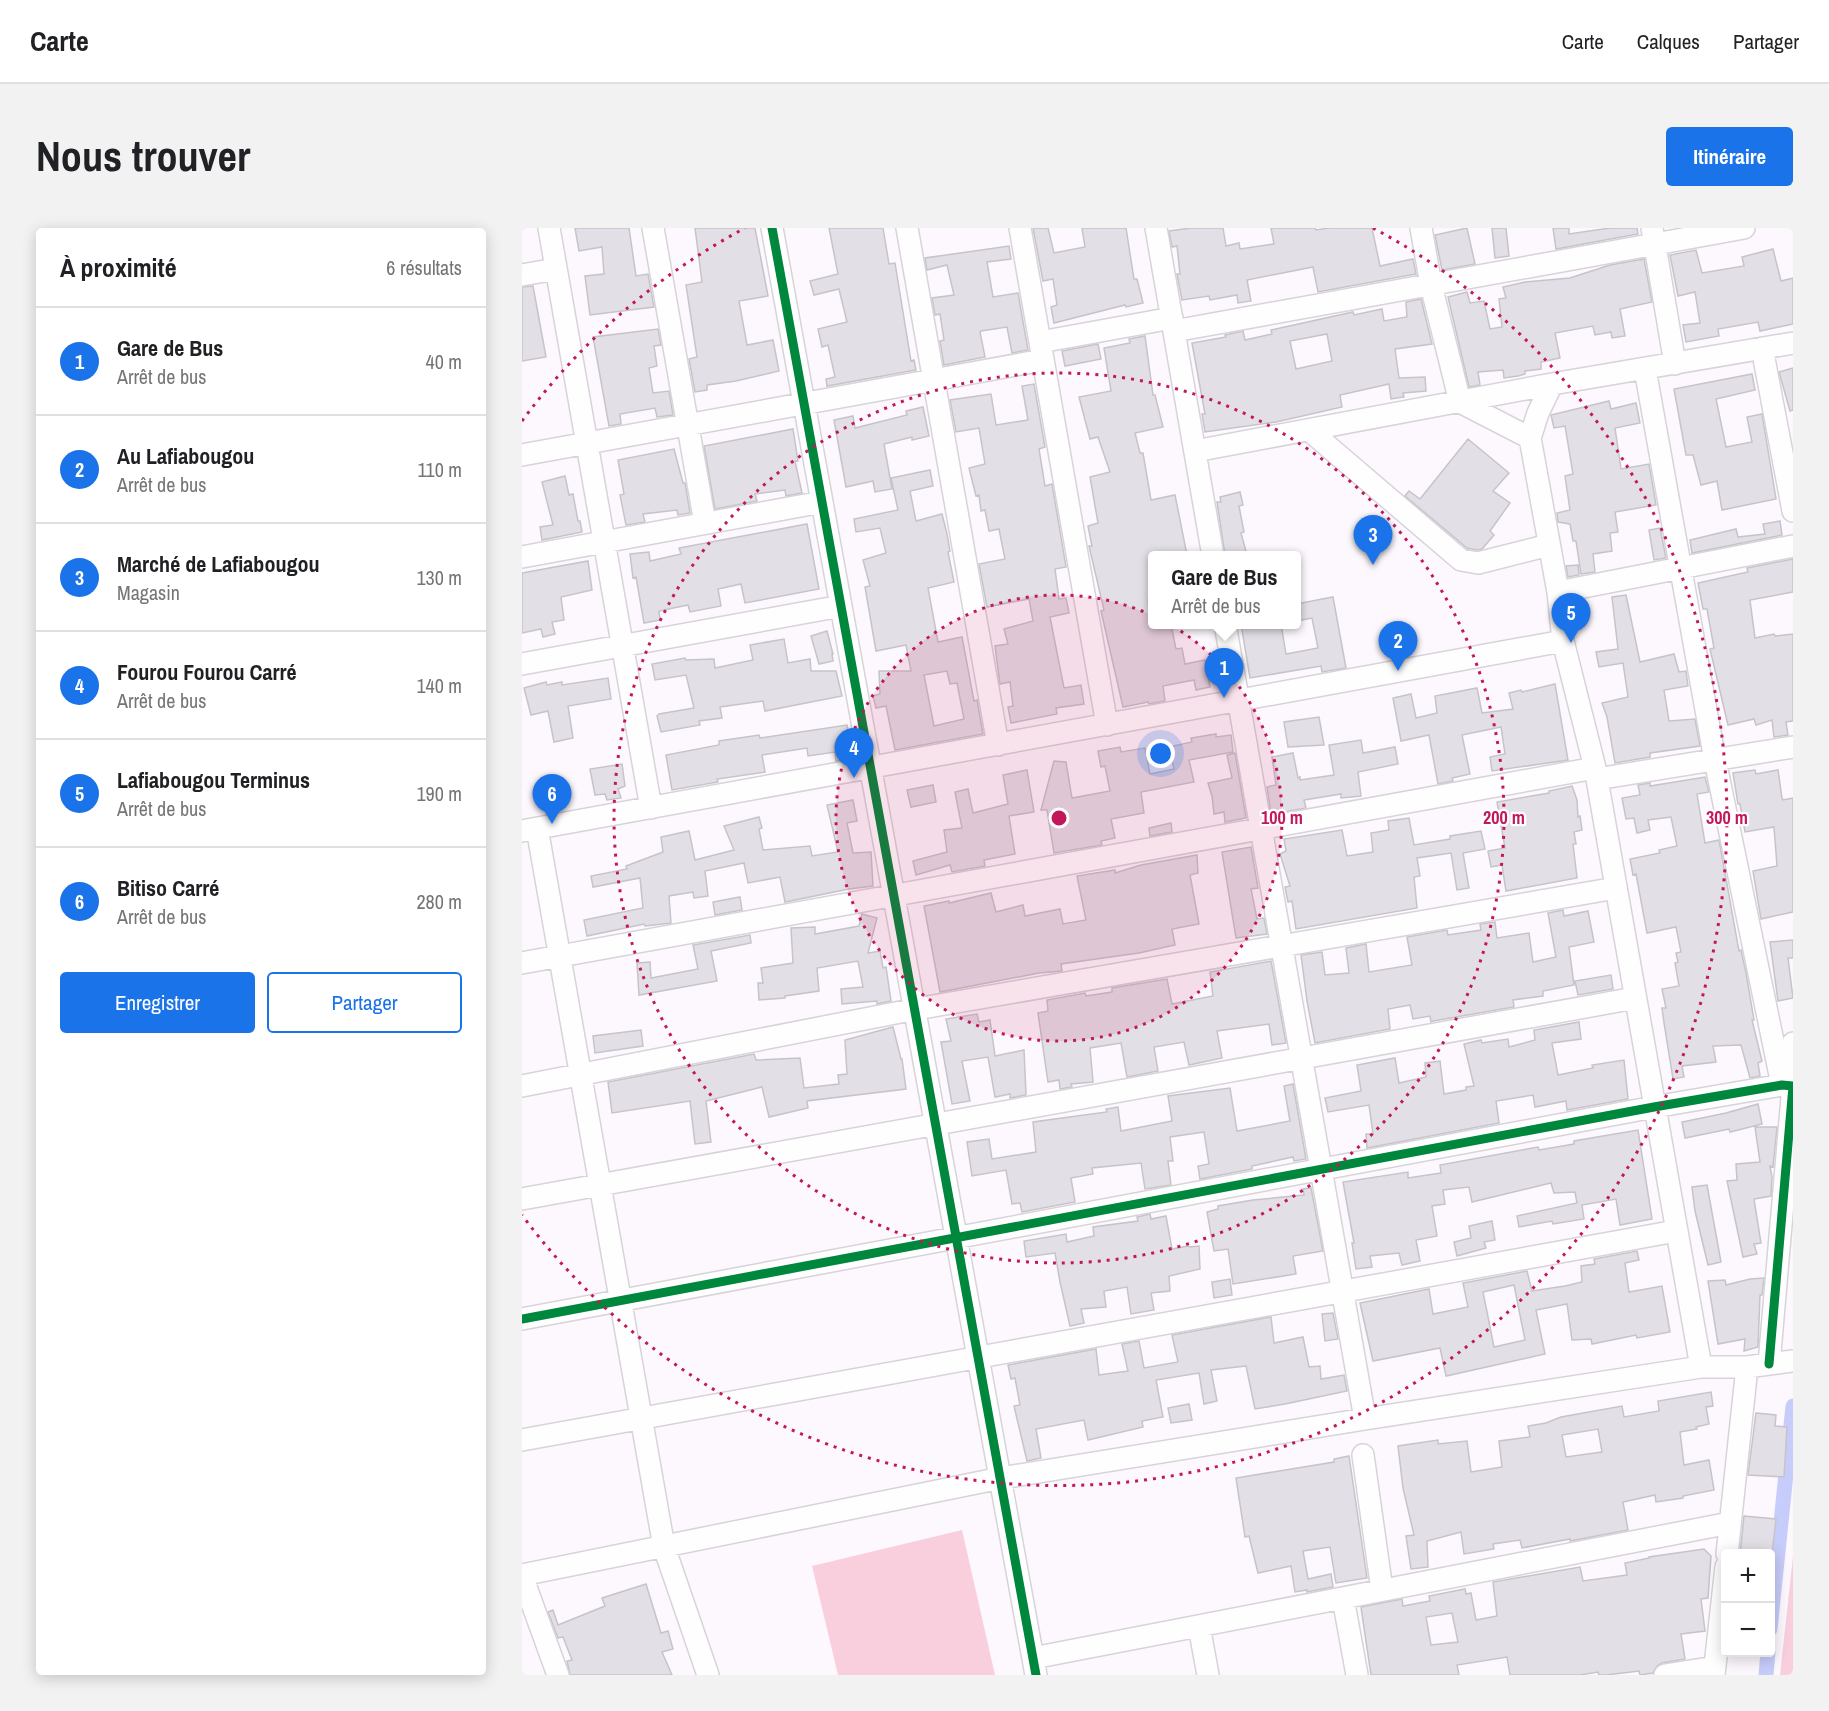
<!DOCTYPE html>
<html lang="fr">
<meta charset="utf-8">
<style>
:root{--surface:#fff;--page:#f2f2f2;--text:#202124;--muted:#757577;--line:#e0e0e0;--accent:#1a73e8}
body{margin:0;font-family:"Archivo Narrow",sans-serif;background:var(--page);color:var(--text)}
.controls{position:absolute;right:18px;bottom:18px;display:grid;overflow:hidden;border-radius:6px;box-shadow:0 3px 15px #0003}
.controls button{width:54px;height:54px;display:grid;place-items:center;padding:0;border:0;border-bottom:2px solid var(--line);background:var(--surface);color:var(--text);font:30px sans-serif}
.you{position:absolute;left:639px;top:526px;width:21px;height:21px;margin:-15px;border:4px solid #fff;border-radius:50%;background:#1a73e8;box-shadow:0 0 0 9px #1a73e833}
.badge{display:grid;place-items:center;width:39px;height:39px;border-radius:50%;background:var(--accent);color:#fff;font-size:20px;font-weight:700}
.pin{position:absolute;translate:-50% -50px;filter:drop-shadow(0 2px 3px #0008)}
.pin::after{content:'';position:absolute;top:32px;width:21px;height:18px;background:inherit;clip-path:polygon(0 0,100% 0,50% 100%)}
.popup{position:absolute;left:626px;top:323px;width:153px;height:78px;box-sizing:border-box;display:grid;place-content:center;border-radius:6px;background:var(--surface);filter:drop-shadow(0 2px 4px #0005);font-size:20px;white-space:nowrap;color:var(--muted)}
.popup b{font-size:22px;color:var(--text)}
.popup::after{content:'';position:absolute;left:50%;top:100%;margin-left:-12px;border:12px solid transparent;border-top-color:var(--surface)}
.list{margin:0;padding:0;list-style:none}
h2{display:flex;justify-content:space-between;align-items:center;height:78px;margin:0;padding:0 24px;font-size:26px}
h2 small{font-size:20px;font-weight:400;color:var(--muted)}
.list li{display:grid;grid-template-columns:39px 1fr auto;gap:18px;align-items:center;box-sizing:border-box;height:108px;padding:0 24px;border-top:2px solid var(--line)}
.list b{display:block;font-size:22px;white-space:nowrap}
.list p{margin:0;font-size:20px;white-space:nowrap;color:var(--muted)}
.list em{font-size:20px;font-style:normal;color:var(--muted)}
.actions{display:flex;gap:12px;padding:18px 24px}
.actions a{flex:1;padding:14px 0;border:2px solid var(--accent);border-radius:6px;text-align:center;font-size:21px;color:var(--accent)}
.actions .main{background:var(--accent);color:#fff}
.map{position:relative;flex:none;width:1271px;height:1447px;overflow:hidden;border-radius:6px}
header{display:flex;align-items:center;gap:36px;box-sizing:border-box;height:84px;padding:0 30px;background:var(--surface);border-bottom:2px solid var(--line)}
header strong{font-size:28px}
nav{display:flex;gap:33px;margin-inline-start:auto;font-size:21px}
.intro{display:flex;align-items:center;justify-content:space-between;box-sizing:border-box;height:144px;padding:0 36px}
h1{margin:0;font-size:42px}
.button{padding:15px 27px;border-radius:6px;background:var(--accent);color:#fff;font-size:21px;font-weight:700}
main{display:flex;gap:36px;padding:0 36px}
aside{flex:1;background:var(--surface);border-radius:6px;box-shadow:0 3px 15px #0003}
.map>svg:first-child{display:block}
.green{fill:#facfdd}
.lines{fill:none;stroke-linecap:round;stroke-linejoin:round}
.canal{stroke:#c7cdfa;stroke-width:15}
.building{fill:#e3dfe6;stroke:#c6c3ca;stroke-width:1.5;fill-rule:evenodd}
.minor-casing{stroke:#d8d3d9;stroke-width:24}
.minor{stroke:#fffeff;stroke-width:21}
.cycleway-casing{stroke:#fff;stroke-width:13}
.cycleway{stroke:#00873e;stroke-width:9}
.ring{fill:none;stroke:#c2185b;stroke-width:3;stroke-dasharray:3 6}
.centre{fill:#c2185b;stroke:#fff;stroke-width:3}
.ring-label{font-size:18px;text-anchor:middle;font-weight:bold;fill:#c2185b;stroke:#fff;stroke-width:4.5;stroke-linejoin:round;paint-order:stroke}
</style>
<header>
<strong>Carte</strong>
<nav><a>Carte</a><a>Calques</a><a>Partager</a></nav>
</header>
<div class="intro"><h1>Nous trouver</h1><a class="button">Itinéraire</a></div>
<main>
<aside>
<h2>À proximité<small>6 résultats</small></h2>
<ul class="list">
<li><span class="badge">1</span><div><b>Gare de Bus</b><p>Arrêt de bus</p></div><em>40 m</em></li>
<li><span class="badge">2</span><div><b>Au Lafiabougou</b><p>Arrêt de bus</p></div><em>110 m</em></li>
<li><span class="badge">3</span><div><b>Marché de Lafiabougou</b><p>Magasin</p></div><em>130 m</em></li>
<li><span class="badge">4</span><div><b>Fourou Fourou Carré</b><p>Arrêt de bus</p></div><em>140 m</em></li>
<li><span class="badge">5</span><div><b>Lafiabougou Terminus</b><p>Arrêt de bus</p></div><em>190 m</em></li>
<li><span class="badge">6</span><div><b>Bitiso Carré</b><p>Arrêt de bus</p></div><em>280 m</em></li>
</ul>
<div class="actions"><a class="main">Enregistrer</a><a>Partager</a></div>
</aside>
<div class="map">
<svg width="1271" height="1447" viewBox="0 0 1271 1447">
<rect width="100%" height="100%" fill="#fcf8fd"/>
<path class="green" d="M440 1302 473 1447H316L290 1338Z
M1271 1328V1447H1258Z"/>
<g class="lines">
<path class="canal" d="M1248 1401 1271 1178
M1244 1447 1246 1424"/>
</g>
<path class="building" d="M53 0H107L114 48 126 46 132 79 68 87 63 48 82 46 80 19 57 23Z
M173 0H233L246 68 217 73 225 117 251 112 257 143 214 153 185 157V162L173 164 167 131 175 129 164 57 180 54Z
M307 0H361L367 36 373 35 389 133 392 132 394 142 305 158 304 151 313 149 306 117 300 119 296 101 325 94 317 61 292 67 288 53 316 46Z
M511 0H526L532 25 563 19 560 0H604L612 51H615L621 75 604 79 603 77 532 95 529 79 535 77 531 51 521 53Z
M669 0H701L704 18 717 15 718 21 752 16 749 0H793L794 2 807 0H850L858 38 891 31 894 46 796 64 791 39 725 52 729 73 716 75 715 67 688 72 687 68 660 72 655 46H658L655 18 650 19 647 3Z
M945 0 953 36 920 42 913 7Z
M970 0H984L987 28 973 30Z
M1031 0H1047V6L1088 0H1115L1116 6 1034 21Z
M487 18 489 31 465 34 471 69 496 65 506 122 490 125 485 99 459 103 458 104 463 129 422 137 418 113 422 112 418 86 413 87 410 70 432 67 425 37 405 42 403 30Z
M1251 21 1259 53 1271 50V96L1238 103 1236 94 1196 101 1197 108 1164 114 1161 97 1178 95 1173 64 1156 68 1148 27 1174 22 1180 45 1222 38 1220 29Z
M1122 31 1130 74 1098 81 1103 108 1090 110 1089 104 1073 107 1071 98 1033 105 1038 130 1019 134V141L1003 143V146L996 148 982 150 981 142 956 144 958 157 947 159 926 69 945 64 948 75 962 73 968 101 980 99 977 71 984 70 981 59 1003 54 1048 50 1088 37Z
M11 58 24 129 0 133V59Z
M899 71 910 116 873 121 877 150 903 149 904 163 881 165 882 169 869 171 867 156 818 167 820 179 754 194 683 204 680 186H683L670 115 704 109 703 107 721 103 723 112 750 106 749 102 831 84 832 87 860 81 862 93 885 89 884 74ZM805 106 810 133 774 141 768 113Z
M136 101 139 117 132 118 135 138 127 140 131 165 147 163 151 187 135 189 133 180 98 186 99 196 87 198 71 109Z
M623 108 631 167H633L641 199 613 205 618 225H621L629 272 653 267 665 327H630V372H626L630 396H649L654 421 660 420 663 436 683 432 688 459 674 462 672 452 641 458 643 473 627 476 626 474 601 479 579 383 582 382 567 318H570L566 298 576 295 568 249 588 244 576 209 568 211 557 169 589 163 582 120 608 115 607 111Z
M576 116 579 131 543 138 540 123Z
M1271 140V182L1268 183 1257 144Z
M1230 146 1233 162 1194 171 1204 219 1230 214 1225 189 1240 186 1254 271 1200 282 1195 253 1179 257 1171 227H1164L1152 161Z
M512 156 523 219 517 221 523 258 530 256 544 339 533 341 537 371 544 370 547 385 528 389 542 460 559 457 562 476 534 480 535 486 489 495 486 479 491 478 488 454 478 456 473 418 486 416 482 401 511 393 507 371 465 379 457 336 483 331 477 301 467 303 463 282 459 283 457 267 454 268 447 240 463 236 457 200 434 204 428 172 469 166 474 197 506 192 500 158Z
M1087 173 1089 181 1114 175 1118 195 1093 200 1099 241 1127 236 1134 277 1093 284 1096 304 1088 305 1090 323 1071 326 1073 344 1059 346 1054 313H1051L1048 296 1036 294 1035 285 1048 282 1043 248 1051 246 1043 198 1032 200 1029 187Z
M401 179 407 208 390 212V209L362 216 370 261 353 264 351 253 324 259 312 192 331 188 333 200 385 187 384 183Z
M271 201 276 233H273L280 265 264 268 263 262 233 266 235 273 193 281 182 218Z
M946 211 987 245 971 263 988 275 968 303 972 307 960 321 956 322 945 320 883 268 887 263 898 271Z
M152 221 161 255H163L168 285 156 287 155 282 121 286 123 294 104 297 98 267 102 266 96 232Z
M408 242 411 258 388 263 394 293 420 286 425 306 428 323 426 324 432 354 406 360 416 414 440 409 452 473 455 472 461 506 373 522 364 478 354 480 351 468 358 466 357 443H389L384 417 354 423 343 359 348 358 341 332 364 325 358 300 334 304 332 291 376 282 369 250ZM425 443 428 456 435 455 442 491 412 498 402 447Z
M43 248 47 267 51 266 56 293H58L60 304 20 312 18 299 31 297 20 254Z
M718 264 721 277 717 278 722 304 719 305 725 327H703L695 274H699L698 269Z
M1258 293 1260 307 1170 325 1168 312 1214 301 1216 309 1243 306 1241 296Z
M285 296 297 361 223 375 219 356 196 361 199 378 168 384 166 377 137 383 138 392 122 395 114 349 111 350 108 326 127 324 128 333 159 326 157 320Z
M1138 300 1144 330 1132 332 1127 302Z
M1271 331V364L1228 372 1233 410 1252 406 1253 408 1271 406V493L1264 494 1266 507 1252 509 1250 492 1234 497 1232 491 1206 497 1188 421 1192 420 1185 381H1181L1176 355 1226 344 1225 340Z
M66 333 70 362 39 369 42 392 30 394 33 406 21 409 19 401 0 405V345Z
M1056 337 1057 347 1046 349 1044 338Z
M1104 367 1118 434 1152 426 1157 444 1164 443 1166 458 1142 462 1147 493 1173 491 1178 518 1128 525V529L1093 535 1085 489 1080 475 1106 469 1101 435 1077 439 1074 424 1096 421 1090 369Z
M811 369 824 440 800 444 799 438 728 450 719 396H759L764 426 796 420 790 390 774 393V376Z
M305 403 311 426H310L311 433 297 436 289 408Z
M262 411 266 435 288 431 289 443H314L320 468 243 483 241 473 198 479 200 490 177 493 178 497 139 504 135 488 137 486 172 480 164 447 133 452 130 436 163 430 164 432 192 431 193 440 231 432 228 417Z
M86 450 89 471 46 478 51 510 32 514 26 483 9 487 2 460 24 454 25 457 40 454V457Z
M1033 456 1046 532 970 543 968 529 983 526 979 499 940 507 948 546 930 550 931 553 916 556 907 507 879 513 871 470 889 466 894 490 915 485 913 468 955 460 960 485 991 481 987 465 999 462 1000 464Z
M797 489 802 517 766 519 762 494Z
M325 497 331 530 314 533 313 524 286 528 285 520 240 527 243 544 195 551 196 554 150 562 144 527 197 517V513L237 507 238 510Z
M694 506V509L709 507 711 524 667 532 672 554 619 564 622 585 589 591 593 610 579 613 580 617 532 625 525 582H519L532 533 544 534 550 570 588 563 583 538 579 539 576 523 598 519 599 524 623 520 628 546 652 541 647 519 670 514 669 510Z
M839 512 841 525 873 519 876 536 836 544 839 568 819 570V566L782 572 784 580 749 586 745 559 754 557 750 529 771 525 776 550 778 549V552L812 547 807 517Z
M713 525 724 590 703 594 702 584 692 586 690 568 686 555 710 550 705 527Z
M100 536 103 558 96 561 99 570 85 572 83 566 73 567 68 541Z
M505 542 512 584 487 588 493 626 462 632 463 638 430 644 428 637 394 647 391 633 425 624 422 602 440 600 433 564 446 561 451 585 486 576 481 547Z
M1233 542 1234 546 1256 542 1260 570 1261 572 1271 570V684L1239 691 1231 643 1255 638 1252 599 1223 604 1218 576H1216L1211 545Z
M1183 549 1187 564 1175 566 1183 615 1197 612 1217 723 1219 722 1224 745 1232 792H1230L1240 833 1236 835 1238 848 1228 850 1219 817 1191 818 1194 834 1160 838 1162 849 1151 851 1142 795 1140 780H1144L1140 761 1157 758 1153 735 1156 734 1154 725 1159 724 1154 699 1125 705 1114 646 1111 647 1108 631 1138 625 1137 622 1155 618 1149 589 1126 592 1128 602 1115 605 1112 590 1104 591 1100 570 1118 567 1116 557 1128 555V558Z
M411 557 414 574 389 579 385 562Z
M1050 558 1055 572 1056 589 1058 588 1060 602 1052 604 1054 616H1051L1055 650 984 663 980 637 969 639 966 623 983 620 975 574 1027 565V563Z
M331 572 335 593 325 595 331 625 349 624 351 658 327 661 263 674 258 649 226 655 222 635 183 643 186 668 172 670 171 664 147 668 149 695 123 698 122 696 65 708 62 692 121 680 118 650 71 659 69 648 105 641 104 638 141 624 139 609 167 603 173 632 212 622 202 598 237 589 240 600 237 601 241 622 288 618 290 628 316 624 305 577Z
M887 590 892 617 928 611V608L959 603 963 621 941 625 947 660 935 662 929 625 895 630 898 648 892 649 895 680 774 701 770 673 766 674 763 659 768 658 758 626 764 623 762 611 820 602 825 628 851 624 849 605 867 602 866 593Z
M649 595 650 604 628 608 627 600Z
M729 619 736 660 729 661 735 691 742 690 745 706 714 710 700 624Z
M675 627 676 645 668 647 677 696 650 701 653 717 617 725 539 736 540 743 517 745 418 764 402 678 427 673V675L469 665 474 684 501 677 503 688 538 681 541 696 564 692 555 648 593 642V645L619 637Z
M218 669 220 682 193 687 191 674Z
M1041 682 1042 688 1066 683 1072 714 1047 719 1052 757 1021 763V768L991 772 992 779 911 793 909 794 908 788 891 791 888 777 866 781 868 801 793 815 785 773 779 727 800 724 803 747 827 745 824 720 844 716 847 744 890 737 885 709 925 702 926 707 959 702 958 696 973 694 975 710 1007 705 1011 734 1034 729 1026 685Z
M340 686 355 690 346 725 358 723 361 740 364 739 369 773 355 776V773L320 776 319 761 341 759 336 733 295 740 297 763 263 768V770L237 772 236 755H241L239 740 271 735 269 700 293 699V706L337 698Z
M228 707 229 715 189 723 195 753 117 767 115 735 128 734 129 750 176 741 171 717Z
M1271 712V730H1266L1271 770 1256 773 1248 714Z
M749 733 764 815 750 817 747 796 695 803 700 830 667 837 662 814 632 819 636 843 605 849 599 815 568 820 571 854 549 856 550 859 538 861 537 852 526 854 516 785 526 783 525 772 563 765 564 768 590 764V760L645 751 650 776 691 768 688 744Z
M1089 747 1091 761 1056 767 1053 753Z
M455 786 457 794 468 792 473 828 502 822 504 867 488 870V866L473 869 466 829 440 833 448 873 430 876 419 814 429 813 424 791Z
M1057 794 1059 811 1030 815 1036 847 1071 840 1070 837 1102 832 1106 871 1045 882 1044 873 1013 879 1011 867 974 873 977 895 845 920 844 906H851L847 877 806 884 803 870 839 863 835 837 873 830 877 855 904 849 903 835 918 833 922 866 944 862V859L952 858 942 816 959 812 960 815 986 811 987 819 1013 812 1012 802Z
M371 799 379 831H380L384 861 285 873 286 880 247 889 240 859 184 873 189 914 173 916 168 873 90 885 86 854 232 826 234 832 278 830 282 860 317 856 316 847 325 846 323 812Z
M119 802 121 818 73 825 71 808Z
M771 856 784 931 772 933 771 929 730 938V941L678 951 676 938 687 936 682 904 648 909 651 933H646L649 957 623 961 619 935 570 940 571 946 549 950 553 974 500 984 498 975 490 976 484 942 450 948 445 914 467 911 470 931 514 924 511 894 585 884 584 881 596 879 599 903 650 893 646 868 708 860 715 903 768 893 762 858Z
M1236 876 1240 896 1208 904 1207 901 1163 910 1160 894 1204 885Z
M1233 899H1255L1251 939 1248 938 1250 949 1249 968 1232 971 1239 1015 1232 1016 1235 1026 1221 1029 1205 953 1215 952 1214 936 1238 934Z
M1116 902 1130 991 1098 997 1094 971 1060 977 1062 991 1031 996 1030 993 997 999 995 988 1055 975 1053 964 1032 965 1029 955 950 974 947 959 921 962 923 976 910 978 915 1008 894 1012 898 1033 880 1037 877 1025 848 1028 850 1039 834 1041 830 1015H832L821 954 886 944V950L919 945 918 937 1016 919 1017 922 1052 916V913Z
M1185 957 1199 1034 1186 1037 1173 983 1170 959Z
M789 960 801 1023 771 1028 774 1046 711 1056 706 1021 692 1023 685 984 696 981V978L731 972 782 967 781 961Z
M628 986 629 991 644 988 650 1021 666 1018 667 1019 677 1018 678 1041 647 1048 648 1063 629 1065 632 1082 609 1086 605 1059 582 1063 584 1079 559 1081 562 1095 548 1098 538 1054 533 1025 504 1029 502 1013 544 1006 545 1014 572 1008 571 999 616 993 615 989Z
M970 993 973 1012 962 1014 964 1020 935 1028 932 1014 949 1010 947 998Z
M1115 1023 1117 1032 1103 1035 1107 1064 1140 1058 1148 1104 1115 1110 1114 1107 1070 1116 1069 1111 1050 1112 1045 1076 1014 1082 1023 1126 924 1148 918 1120 851 1133 838 1075 907 1061 911 1086 946 1079 941 1055 1005 1043 1010 1063 1043 1058 1060 1054 1059 1038 1073 1036 1072 1031ZM992 1057 1003 1112 972 1119 961 1064Z
M1242 1050 1240 1067H1238L1236 1119 1222 1123 1223 1111 1196 1116 1186 1053 1203 1052 1204 1057 1228 1051Z
M708 1051 710 1067 692 1070 690 1054Z
M811 1085 816 1111 803 1113 800 1086Z
M749 1089 752 1115 781 1109 787 1139 798 1138 799 1151 822 1147 825 1163 763 1176 733 1181 724 1138 689 1142 695 1173 682 1176 677 1145 634 1152 641 1189 620 1193 621 1199 566 1212 562 1192 514 1201 519 1230 505 1233 492 1178 498 1177 493 1150 489 1151 486 1137 574 1121 577 1147 606 1143 600 1116 617 1113 622 1140 656 1134 650 1107Z
M1189 1164 1191 1178 1184 1179 1187 1196 1174 1199 1175 1201 1158 1204 1162 1237 1187 1232 1192 1262 1161 1268V1270L1134 1274 1133 1267 1101 1274 1106 1302 1048 1313V1311L1000 1320 998 1312 971 1316 972 1321 942 1326 939 1304 905 1313 906 1339 889 1341 884 1308 892 1307 881 1260 876 1218 916 1212V1216L945 1213 949 1244 980 1239 977 1213 1008 1209 1006 1198 1024 1195 1039 1189 1100 1178 1102 1189 1137 1183 1136 1173ZM1076 1201 1080 1224 1044 1229 1040 1207Z
M667 1176 670 1192 649 1195 646 1180Z
M1234 1185 1254 1187 1253 1198 1265 1199 1262 1249 1226 1247Z
M827 1228 845 1350 814 1355 808 1319 781 1323 786 1351 809 1346 811 1359 785 1364V1362L773 1364 769 1338 736 1345 727 1308 723 1309 714 1250 812 1234V1231Z
M1222 1288 1254 1291 1250 1326H1218Z
M1182 1321 1189 1328 1186 1370 1179 1371 1183 1403 1159 1406 1163 1431 1140 1435 1135 1438 1131 1445 1118 1447 1117 1443 1084 1447H1077L1076 1444 1058 1447H988L985 1429 935 1437 937 1447H849L839 1379 880 1371 881 1378 908 1373 907 1368 943 1361 944 1366 949 1365 954 1392 975 1388 971 1354 1058 1339 1061 1353 1105 1347 1103 1335 1127 1330V1329ZM930 1385 936 1414 909 1417 904 1389Z
M124 1356 139 1405 146 1403 151 1421 140 1424 150 1447H48L45 1433 50 1432 41 1409 36 1410 26 1384 31 1382 36 1397 83 1378 80 1370Z"/>
<g class="lines">
<defs>
<path id="minor" d="M27 0 129 580
M131 0 183 295
M250 0 514 1447
M385 0 476 517
M498 0 585 497
M634 0 691 328
M899 0 909 57 938 174 1008 210
M1130 0 1153 136
M0 47 34 41
M652 103 1222 0
M518 114 650 90
M1240 120 1271 283
M1123 141 1193 532 1260 857
M1030 156 1016 185 1008 210 1036 364 1041 413 1073 540 1179 1139
M787 202 939 332 956 335 1027 317
M673 223 1030 156 1271 115
M0 227 521 132
M0 329 300 274
M1036 364 1271 318
M703 396 843 1191
M0 436 319 378
M1075 551 1271 519
M15 600 142 1319 186 1447
M0 603 1041 413
M0 735 1073 540
M1262 851 1271 815
M0 858 394 781 1094 660
M0 971 1113 770
M0 1091 1132 879 1260 857 1271 858 1247 1136
M0 1212 1154 1003
M841 1227 860 1362
M1205 1326 1225 1139
M0 1347 479 1250 843 1191 1179 1139H1225L1271 1133
M0 1348 36 1447
M821 1370 835 1447
M677 1398 686 1447
M511 1430 1208 1295
M1143 1447 1193 1439
M1192 1447 1204 1339"/>
</defs>
<use href="#minor" class="minor-casing"/>
<use href="#minor" class="minor"/>
<defs>
<path id="cycleway" d="M250 0 514 1447
M0 1091 1132 879 1260 857 1271 858 1247 1136"/>
</defs>
<use href="#cycleway" class="cycleway-casing"/>
<use href="#cycleway" class="cycleway"/>
</g>
<circle cx="537" cy="590" r="223" fill="#c2185b" fill-opacity=".12"/>
<g class="ring">
<circle cx="537" cy="590" r="223"/>
<circle cx="537" cy="590" r="445"/>
<path d="M0 193A668 668 0 0 1 223 0M851 0A668 668 0 1 1 0 987"/>
</g>
<circle cx="537" cy="590" r="9" class="centre"/>
<g class="ring-label">
<text x="760" y="596">100 m</text>
<text x="982" y="596">200 m</text>
<text x="1205" y="596">300 m</text>
</g>
</svg>
<div class="controls">
<button>+</button>
<button>−</button>
</div>
<div class="you"></div>
<div class="pin badge" style="left:702px;top:470px">1</div>
<div class="popup"><b>Gare de Bus</b>Arrêt de bus</div>
<div class="pin badge" style="left:876px;top:443px">2</div>
<div class="pin badge" style="left:851px;top:337px">3</div>
<div class="pin badge" style="left:332px;top:550px">4</div>
<div class="pin badge" style="left:1049px;top:415px">5</div>
<div class="pin badge" style="left:30px;top:596px">6</div>
</div>
</main>
